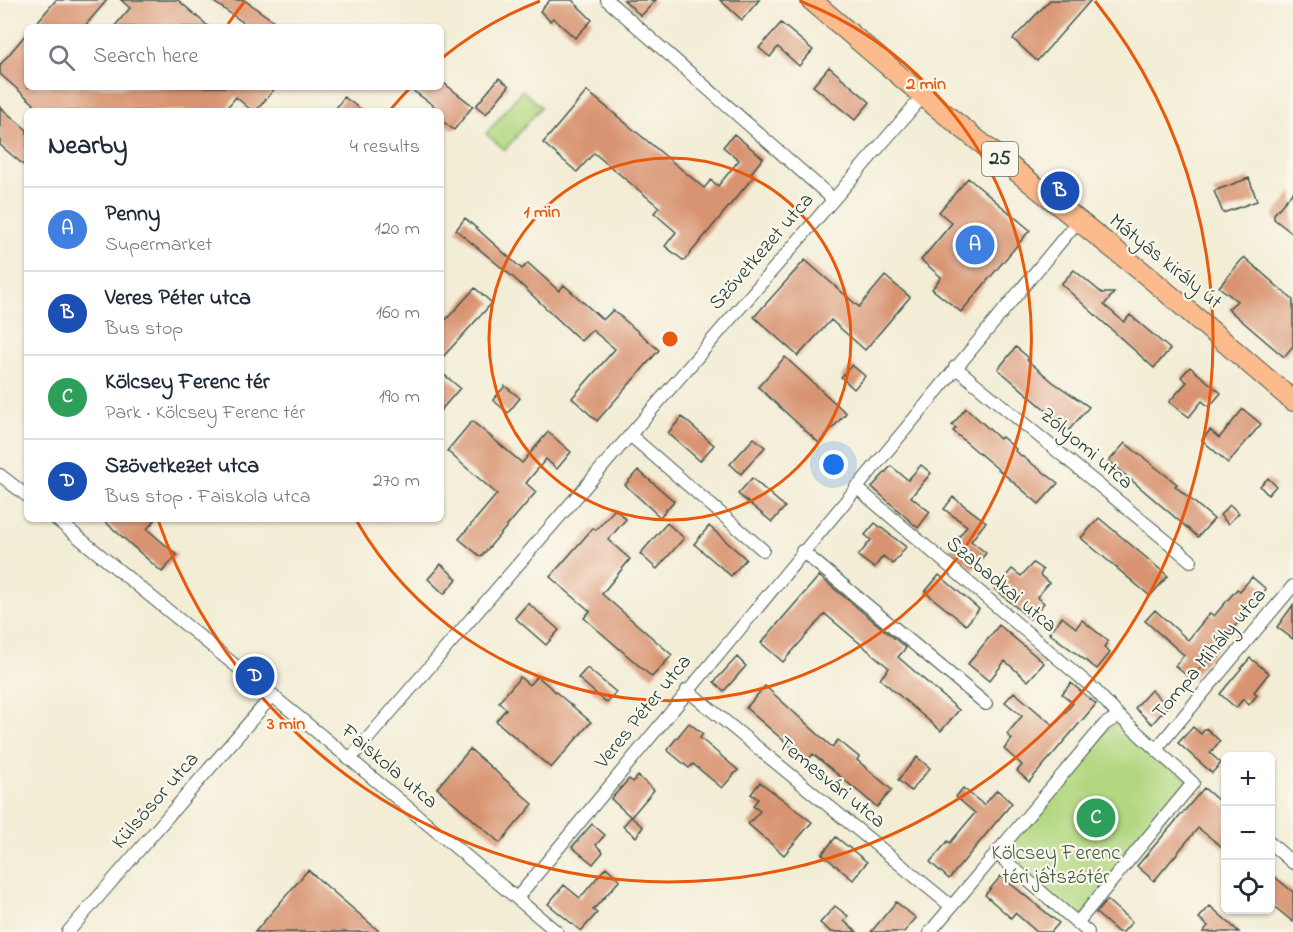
<!DOCTYPE html>
<meta charset="utf-8">
<style>
:root{--surface:#fff;--page:#f6f6f7;--text:#1f2937;--muted:#747a83;--line:#e0e1e3;--accent:#1f6fb2}
body{margin:0;font-family:"Indie Flower",sans-serif;background:var(--page);color:var(--text)}
.controls{position:absolute;right:18px;bottom:18px;display:grid;overflow:hidden;border-radius:9px;box-shadow:0 2px 4px #0004}
.controls button{width:54px;height:54px;display:grid;place-items:center;padding:0;border:0;border-bottom:2px solid var(--line);background:var(--surface);color:var(--text);font:30px sans-serif}
.you{position:absolute;left:834px;top:465px;width:21px;height:21px;margin:-15px;border:4px solid #fff;border-radius:50%;background:#1a73e8;box-shadow:0 0 0 9px #1a73e833}
.badge{display:grid;place-items:center;width:39px;height:39px;border-radius:50%;background:var(--accent);color:#fff;font-size:20px;font-weight:700}
.pin{position:absolute;translate:-50% -50%;border:3px solid #fff;box-shadow:0 2px 6px #0006}
.list{margin:0;padding:0;list-style:none}
h2{display:flex;justify-content:space-between;align-items:center;height:78px;margin:0;padding:0 24px;font-size:26px}
h2 small{font-size:20px;font-weight:400;color:var(--muted)}
.list li{display:grid;grid-template-columns:39px 1fr auto;gap:18px;align-items:center;box-sizing:border-box;height:84px;padding:0 24px;border-top:2px solid var(--line)}
.list b{display:block;font-size:22px;white-space:nowrap}
.list p{margin:0;font-size:20px;white-space:nowrap;color:var(--muted)}
.list em{font-size:20px;font-style:normal;color:var(--muted)}
.icon{flex:none;width:33px;height:33px;fill:none;stroke:currentColor;stroke-width:2;stroke-linecap:round;stroke-linejoin:round}
.map{position:relative;flex:none;width:1293px;height:932px;overflow:hidden}
.search{position:absolute;background:var(--surface);box-shadow:0 2px 4px #0004;left:24px;top:24px;width:420px;height:66px;display:flex;align-items:center;gap:15px;box-sizing:border-box;padding:0 21px;border-radius:9px;color:var(--muted);font-size:22px}
.panel{position:absolute;background:var(--surface);box-shadow:0 2px 4px #0004;left:24px;top:108px;width:420px;height:414px;border-radius:9px}
.map>svg:first-child{display:block}
.green{fill:#b2d780;stroke:#688a5a;stroke-width:1.5}
.building{fill:#d89472}
.lines{fill:none;stroke-linecap:round;stroke-linejoin:round}
.street-casing{stroke:#3f574c;stroke-width:14}
.primary-casing{stroke:#3f574c;stroke-width:22}
.street{stroke:#fff;stroke-width:12}
.primary{stroke:#fbbb8d;stroke-width:20}
.ring{fill:none;stroke:#e8590c;stroke-width:3}
.labels{text-anchor:middle;dominant-baseline:central;stroke-width:4.5;stroke-linejoin:round;paint-order:stroke}
.shield{fill:#fbf7ec;stroke:#61756b;stroke-width:1.5}
.shield-label{font-size:20px;font-weight:bold;fill:#1f3d34}
.street-label{font-size:21px;fill:#1f3d34;stroke:#fbf7ec}
.park-label{font-size:21px;fill:#3c5c43;stroke:#fbf7ec}
.centre{fill:#e8590c;stroke:#fbf7ec;stroke-width:3}
.ring-label{font-size:18px;text-anchor:middle;font-weight:bold;fill:#e8590c;stroke:#fbf7ec;stroke-width:4.5;stroke-linejoin:round;paint-order:stroke}
</style>
<div class="map">
<svg width="1293" height="932" viewBox="0 0 1293 932">
<rect width="100%" height="100%" fill="#fbf7ec"/>
<filter id="ink" filterUnits="userSpaceOnUse"><feTurbulence type="fractalNoise" baseFrequency=".0167" numOctaves="2"/><feDisplacementMap in="SourceGraphic" scale="12" xChannelSelector="R" yChannelSelector="G"/><feConvolveMatrix kernelMatrix="1 2 1 2 8 2 1 2 1" color-interpolation-filters="sRGB"/></filter>
<filter id="wash" filterUnits="userSpaceOnUse"><feTurbulence type="fractalNoise" baseFrequency=".008" numOctaves="4" result="noise"/><feDisplacementMap in="SourceGraphic" scale="24" xChannelSelector="R" yChannelSelector="G"/><feGaussianBlur stdDeviation="1.35" result="paint"/><feColorMatrix in="noise" values="0 0 0 0 0 0 0 0 0 0 0 0 0 0 0 0 0 1.4 0 .05"/><feComposite in="paint" operator="in"/></filter>
<g filter="url(#wash)">
<rect width="100%" height="100%" fill="#f3edd6"/>
<path class="green" d="M522 90 541 107 505 150 486 134Z
M1120 723 1193 783 1077 923 996 853 1107 729Z"/>
<g id="blocks">
<path class="building" d="M56 0H107L84 27H33Z
M121 0H178L209 27H114L130 8Z
M211 0H244L282 27H250Z
M550 0H572L592 20 575 38 553 18 550 21 540 11Z
M624 0H656L641 16Z
M720 0H759L742 20Z
M1050 0H1091L1037 61 1013 39Z
M781 23 813 50 799 66 778 47 770 57 759 48Z
M27 33V87H276L256 111H252L236 97 224 111H42L0 74V65Z
M829 67 870 102 855 120 813 86Z
M499 78 509 86 486 114 476 106Z
M441 81 473 106 454 130 441 120V111L408 87H441Z
M587 91 704 188 711 180 718 186 739 160 723 147 734 134 763 158 751 173 754 176 684 261 665 246 676 232 654 213 659 207 594 153 577 172 543 143Z
M344 97 363 111H334Z
M0 107 27 130V168L0 145Z
M968 178 1030 230 961 312 932 289 941 277 921 260 952 223 939 212Z
M1249 178 1257 201 1223 213 1214 191Z
M1293 192V234L1274 219V214Z
M465 218 522 269 528 263 559 291 564 285 603 320 613 310 659 350 597 421 572 398 615 349 592 330 581 341 514 278 456 230Z
M1244 257 1293 300V346L1284 357 1228 309 1237 301 1219 287Z
M805 260 859 307 885 276 910 297 865 350 831 320 798 356 754 317Z
M1074 270 1102 293H1114L1104 305 1124 322 1130 315 1170 349 1154 368 1061 284Z
M475 288 492 303 441 359V325Z
M1016 347 1029 358 1027 360 1053 382 1089 407 1069 430 998 369Z
M785 357 846 413 819 443 758 387Z
M852 365 865 376 854 389 841 377Z
M1190 367 1221 393 1209 407 1202 401 1189 417 1169 402 1187 382 1181 377Z
M441 372 460 388 441 410Z
M505 386 520 398 508 413 493 400Z
M966 408 1000 439 1002 437 1016 449 1015 451 1058 483 1039 504 953 431 956 428 952 425Z
M1243 409 1261 424 1228 463 1202 440 1210 430 1219 438Z
M682 417 714 445 700 461 668 433Z
M472 421 522 463 548 432 571 452 557 469 546 459 526 483 536 492 481 557 459 539 497 494 447 451Z
M754 438 765 447 741 474 730 464Z
M1125 443 1163 473 1177 484 1175 486 1214 519 1198 537 1109 461Z
M921 465 931 473 911 497 930 512 918 528 872 487 891 466 908 480Z
M638 470 674 501 660 517 625 485Z
M752 478 785 507 772 522 738 494Z
M1268 478 1276 486 1268 495 1260 486Z
M953 497 986 522 971 541 986 553 973 569 950 549 967 526 944 509Z
M1230 505 1239 513 1228 524 1220 515Z
M615 509 626 519 608 540 630 559 602 594 672 655 652 677 584 618 590 611 550 577 593 528 596 530Z
M1099 518 1168 576 1150 596 1081 538Z
M102 519H156L147 529 177 555 162 572Z
M667 523 684 538 657 569 640 554Z
M875 523 906 547 893 564 883 556 874 568 858 556 871 540 865 535Z
M709 526 746 559 731 576 694 544Z
M1033 563 1043 570 1040 575 1049 583 1037 597 1044 603 1030 619 995 589 1012 569 1021 576Z
M441 564 457 579 444 594 428 579Z
M939 575 979 609 966 625 925 592Z
M819 576 906 648 898 657 959 710 941 731 880 679 889 668 825 614 783 662 761 643Z
M1252 577 1266 589 1191 679 1175 666 1184 655 1145 621 1155 610 1188 640 1210 613 1214 616 1237 589 1240 591Z
M528 603 559 630 546 645 515 618Z
M1293 605V639L1277 627Z
M1062 617 1076 628 1082 620 1108 641 1104 647 1110 653 1097 669 1049 633Z
M999 625 1044 663 1028 681 1005 661 989 681 968 664Z
M737 657 746 666 724 691 714 682Z
M1250 658 1269 673 1254 692 1257 695 1249 705 1243 699 1236 708 1220 694Z
M587 668 616 692 607 703 578 678Z
M537 676 591 722 551 768 496 721 506 709 499 702 520 677 529 685Z
M1071 683 1096 704 1029 782 1017 771 1022 765 1004 749 1012 739 1007 734 1022 716 1005 702 1014 692 1054 726 1073 703 1062 694Z
M765 686 832 747 838 740 859 757 857 760 892 790 877 807 813 754 807 761 746 708Z
M1151 690 1168 706 1152 724 1135 708Z
M689 723 703 734 700 738 738 770 722 788 693 764 689 768 667 750Z
M1193 727 1201 734 1206 728 1220 741 1210 753 1221 763 1212 773 1178 743Z
M470 749 533 804 500 843 437 788Z
M917 757 930 768 911 791 898 780Z
M638 776 654 790 631 817 611 799 629 779 633 782Z
M760 782 812 822 784 855 748 824 760 811 753 806 758 799 751 794Z
M963 788 984 805 997 790 1012 803 949 879 930 862 948 841 950 843 975 813 956 797Z
M1204 788 1226 807V850L1198 828 1154 881 1137 866Z
M631 817 643 827 636 837 623 826Z
M592 824 605 835 596 845 603 852 593 864 572 847Z
M836 837 867 862 853 880 822 854Z
M606 867 620 880 593 910 597 913 581 931 548 904 564 885 580 898Z
M308 870 380 932H255Z
M1270 873 1293 892V922L1270 903Z
M1001 876 1059 923 1051 932H1037L1015 913 1011 918 985 895Z
M1107 900 1132 922 1123 932H1118L1096 913Z
M896 902 916 918 904 932H871Z
M835 906 848 916 844 921 857 932H831L820 923Z
M1210 906 1227 921 1239 932H1203L1208 926 1199 918Z"/>
</g>
</g>
<g filter="url(#ink)">
<use href="#blocks" fill-opacity="0" stroke="#3f574c" stroke-width="1.5"/>
<g class="lines">
<defs>
<path id="street" d="M607 0 833 199
M955 367 1191 561
M630 435 763 550
M0 475 27 496
M856 487 1094 689 1119 716
M56 519 350 759 557 932
M802 551 986 704
M687 690 951 906
M1157 748 1293 586
M350 759 923 96
M1270 843 1293 863
M996 853 1088 932
M517 898 1077 222
M68 932 273 695
M930 932 1105 724 1119 716 1193 783 1077 923"/>
<path id="primary" d="M811 0 935 106 1150 278 1293 401"/>
</defs>
<use href="#street" class="street-casing"/>
<use href="#primary" class="primary-casing"/>
<use href="#street" class="street"/>
<use href="#primary" class="primary"/>
</g>
</g>
<g class="ring">
<circle cx="670" cy="339" r="181"/>
<path d="M391 109A362 362 0 0 1 410 88M442 58A362 362 0 0 1 540 1M800 1A362 362 0 1 1 356 520"/>
<path d="M228 24A543 543 0 0 1 245 1M1095 1A543 543 0 1 1 158 520"/>
</g>
<g class="labels">
<rect class="shield" x="982" y="142" width="36" height="34" rx="4.5"/>
<g class="shield-label">
<text x="1000" y="159">25</text>
</g>
<g class="street-label">
<text transform="translate(762 252) rotate(-49)">Szövetkezet utca</text>
<text transform="translate(1165 262) rotate(39)">Mátyás király út</text>
<text transform="translate(1086 449) rotate(40)">Zólyomi utca</text>
<text transform="translate(1001 585) rotate(40)">Szabadkai utca</text>
<text transform="translate(1210 654) rotate(-50)">Tompa Mihály utca</text>
<text transform="translate(644 712) rotate(-51)">Veres Péter utca</text>
<text transform="translate(389 767) rotate(40)">Faiskola utca</text>
<text transform="translate(831 783) rotate(39)">Temesvári utca</text>
<text transform="translate(156 801) rotate(-49)">Külsősor utca</text>
</g>
<g class="park-label">
<text x="1056" y="854">Kölcsey Ferenc<tspan x="1056" dy="24">téri játszótér</tspan></text>
</g>
</g>
<circle cx="670" cy="339" r="9" class="centre"/>
<g class="ring-label">
<text x="926" y="89">2 min</text>
<text x="542" y="217">1 min</text>
<text x="286" y="729">3 min</text>
</g>
</svg>
<div class="controls">
<button>+</button>
<button>−</button>
<button><svg class="icon" aria-label="locate" viewBox="0 0 24 24"><circle cx="12" cy="12" r="6"/><path d="M12 2v4M12 18v4M2 12h4M18 12h4"/></svg></button>
</div>
<div class="you"></div>
<div class="pin badge" style="left:975px;top:245px;background:#3f7fe0">A</div>
<div class="pin badge" style="left:1060px;top:191px;background:#1a4fb4">B</div>
<div class="pin badge" style="left:1096px;top:818px;background:#2e9e5b">C</div>
<div class="pin badge" style="left:255px;top:676px;background:#1a4fb4">D</div>
<div class="search"><svg class="icon" aria-label="search" viewBox="0 0 24 24"><circle cx="10" cy="10" r="6"/><path d="M15 15l6 6"/></svg>Search here</div>
<section class="panel">
<h2>Nearby<small>4 results</small></h2>
<ul class="list">
<li><span class="badge" style="background:#3f7fe0">A</span><div><b>Penny</b><p>Supermarket</p></div><em>120 m</em></li>
<li><span class="badge" style="background:#1a4fb4">B</span><div><b>Veres Péter utca</b><p>Bus stop</p></div><em>160 m</em></li>
<li><span class="badge" style="background:#2e9e5b">C</span><div><b>Kölcsey Ferenc tér</b><p>Park · Kölcsey Ferenc tér</p></div><em>190 m</em></li>
<li><span class="badge" style="background:#1a4fb4">D</span><div><b>Szövetkezet utca</b><p>Bus stop · Faiskola utca</p></div><em>270 m</em></li>
</ul>
</section>
</div>
